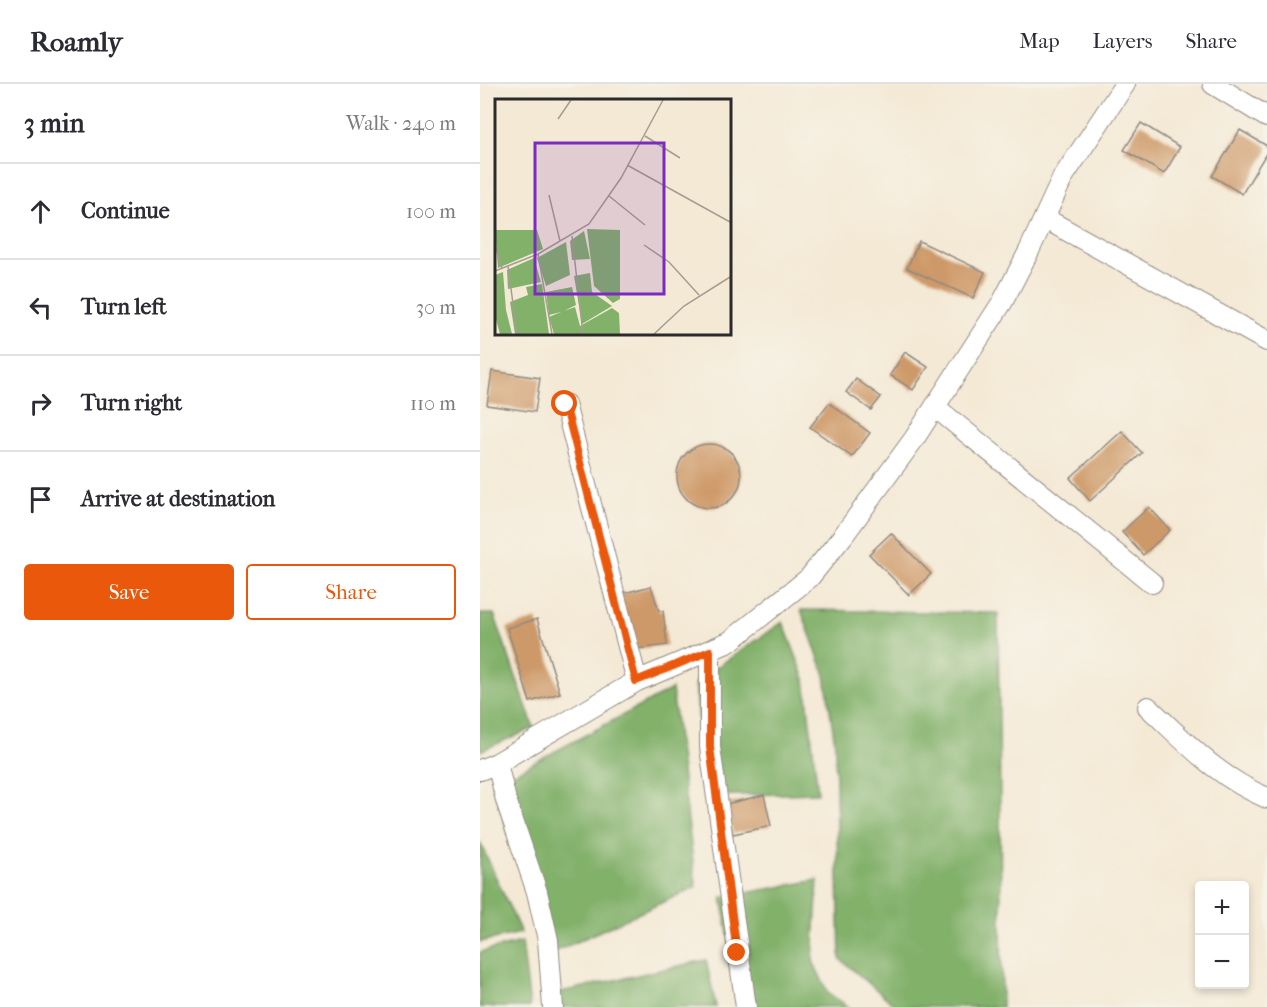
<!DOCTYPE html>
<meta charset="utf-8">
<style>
:root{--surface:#fff;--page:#f7f7f7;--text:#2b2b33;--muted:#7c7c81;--line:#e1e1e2;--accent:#ea580c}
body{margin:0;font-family:"IM FELL French Canon",serif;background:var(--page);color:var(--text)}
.controls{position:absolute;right:18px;bottom:18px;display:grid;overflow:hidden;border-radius:6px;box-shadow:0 3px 9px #0003}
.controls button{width:54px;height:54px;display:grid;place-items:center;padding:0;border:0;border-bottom:2px solid var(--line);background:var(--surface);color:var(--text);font:30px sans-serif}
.stop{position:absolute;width:18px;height:18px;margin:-14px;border:4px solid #ea580c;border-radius:50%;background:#fff}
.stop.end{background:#ea580c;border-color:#fff;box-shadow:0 2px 6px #0008}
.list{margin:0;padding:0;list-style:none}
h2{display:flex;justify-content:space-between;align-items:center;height:78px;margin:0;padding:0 24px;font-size:26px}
h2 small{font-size:20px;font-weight:400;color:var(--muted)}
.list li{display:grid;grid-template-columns:39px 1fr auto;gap:18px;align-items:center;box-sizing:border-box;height:96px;padding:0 24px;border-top:2px solid var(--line)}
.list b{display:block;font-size:22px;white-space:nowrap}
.list em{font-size:20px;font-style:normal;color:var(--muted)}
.actions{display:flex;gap:12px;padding:18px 24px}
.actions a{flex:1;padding:14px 0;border:2px solid var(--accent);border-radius:6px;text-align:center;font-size:21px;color:var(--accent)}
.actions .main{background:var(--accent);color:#fff}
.icon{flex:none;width:33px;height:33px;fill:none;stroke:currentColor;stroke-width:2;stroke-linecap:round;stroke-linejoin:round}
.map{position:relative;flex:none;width:787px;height:923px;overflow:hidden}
header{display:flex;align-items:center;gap:36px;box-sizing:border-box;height:84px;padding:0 30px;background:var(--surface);border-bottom:2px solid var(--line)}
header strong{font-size:28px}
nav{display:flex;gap:33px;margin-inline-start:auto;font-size:21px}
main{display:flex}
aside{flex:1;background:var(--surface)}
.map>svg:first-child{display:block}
.forest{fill:#82b16a;stroke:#566e4a;stroke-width:1.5}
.building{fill:#ce9968}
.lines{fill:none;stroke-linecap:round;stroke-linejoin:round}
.minor-casing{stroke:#908a80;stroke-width:22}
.minor{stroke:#fff;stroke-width:20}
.route{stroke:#ea580c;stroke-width:8}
.inset-road{fill:none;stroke:#a49d91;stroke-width:1.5}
.view{fill:#7b2cbf;fill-opacity:0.15;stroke:#7b2cbf;stroke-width:3}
.inset-edge{fill:none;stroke:#2b2b2b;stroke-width:3}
</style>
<header>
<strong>Roamly</strong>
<nav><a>Map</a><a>Layers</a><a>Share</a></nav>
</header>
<main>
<aside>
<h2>3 min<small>Walk · 240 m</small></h2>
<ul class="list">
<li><svg class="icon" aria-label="ahead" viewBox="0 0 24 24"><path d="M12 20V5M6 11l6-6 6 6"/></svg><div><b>Continue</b></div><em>100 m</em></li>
<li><svg class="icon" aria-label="left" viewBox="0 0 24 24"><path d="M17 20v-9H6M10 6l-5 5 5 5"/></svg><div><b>Turn left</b></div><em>30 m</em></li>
<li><svg class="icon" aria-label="right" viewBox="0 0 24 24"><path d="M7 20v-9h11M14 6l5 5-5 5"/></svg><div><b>Turn right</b></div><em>110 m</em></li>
<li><svg class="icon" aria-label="arrive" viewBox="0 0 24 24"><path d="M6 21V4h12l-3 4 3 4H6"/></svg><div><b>Arrive at destination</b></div></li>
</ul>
<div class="actions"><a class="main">Save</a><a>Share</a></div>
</aside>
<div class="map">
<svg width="787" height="923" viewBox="0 0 787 923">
<rect width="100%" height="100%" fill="#f7f3e8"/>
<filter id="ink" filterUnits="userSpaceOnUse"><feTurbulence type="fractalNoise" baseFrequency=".0167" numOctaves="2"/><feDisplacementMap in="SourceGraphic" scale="12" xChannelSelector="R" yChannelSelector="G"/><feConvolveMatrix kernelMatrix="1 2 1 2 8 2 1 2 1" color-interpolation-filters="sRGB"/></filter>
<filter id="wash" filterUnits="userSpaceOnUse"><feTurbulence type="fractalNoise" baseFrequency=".008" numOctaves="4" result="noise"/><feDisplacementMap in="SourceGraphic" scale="24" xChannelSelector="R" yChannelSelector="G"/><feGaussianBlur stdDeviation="1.35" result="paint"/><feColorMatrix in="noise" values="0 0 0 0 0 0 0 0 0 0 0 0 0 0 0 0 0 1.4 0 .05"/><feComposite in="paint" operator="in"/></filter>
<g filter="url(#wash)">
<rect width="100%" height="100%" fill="#f4e9d5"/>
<path class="forest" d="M321 526 518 529 522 923H417L360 875 355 661 345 591Z
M0 530H14L54 644 0 667Z
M303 538 325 595 338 709 226 712 215 598Z
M192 605 216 803 70 870 12 701Z
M0 758 41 849 0 858Z
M338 796 333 877 348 909 369 923H260L242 813Z
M42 858 50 923H0V868Z
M226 876 236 923H69L67 911Z"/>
<g id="blocks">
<path class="building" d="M661 39 700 63 684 90 644 66Z
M760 46 787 62V68L762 110 732 92Z
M439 157 505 188 493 214 427 184Z
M425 268 448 283 433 306 410 291Z
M12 287 60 294 55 328 7 321Z
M376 295 401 313 391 326 366 308Z
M349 319 390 349 372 373 330 343Z
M642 347 662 369 610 417 590 394Z
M197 392a32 32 0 1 1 64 0a32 32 0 1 1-64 0Z
M669 423 690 446 663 471 642 448Z
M411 449 451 490 429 511 389 470Z
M171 502 179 527H183L187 561 149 566 137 511Z
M57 535 80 609 50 618 27 544Z
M284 711 291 742 253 750 246 720Z"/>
</g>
</g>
<g filter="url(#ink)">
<use href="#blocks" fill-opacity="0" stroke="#908a80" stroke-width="1.5"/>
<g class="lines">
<defs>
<path id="minor" d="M733 0 787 33
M564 134 787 257
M85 320 157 597
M455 323 672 499
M230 567V663L266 923
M668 623C707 659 737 693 787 714
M17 679 26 716 57 808 68 856 73 923
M0 686 17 679 157 597 249 558 329 494 363 452 434 355 523 217 549 167 583 93 645 0"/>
</defs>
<use href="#minor" class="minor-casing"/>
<use href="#minor" class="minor"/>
</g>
</g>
<g class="lines" filter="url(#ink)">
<path class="route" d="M85 320 156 597 230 567V663L257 869"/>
</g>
<g transform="translate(15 15)">
<rect width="236" height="236" fill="#f4e9d5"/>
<path d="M92 130 125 131V200L118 204 99 187ZM0 131H42L48 150 3 169ZM89 132 95 160 77 161 75 142ZM71 143 75 176 51 187 42 159ZM39 159 46 183 13 190 12 171ZM8 173 11 211 17 235H5L0 217V176ZM95 174 97 193 117 207 87 225 79 177ZM47 185 54 235H20L15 203 33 196 31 188ZM77 188 81 206 69 212 80 208 85 227 117 209 124 214 125 235H59L54 218 66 213 54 216 51 193Z" fill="#82b16a"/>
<path class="inset-road" d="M63 20 76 1M150 37 185 59M132 66 235 123M54 96 65 142M114 97 150 126M77 137 88 235M0 146 7 169M149 146 174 163 204 196M43 155 57 235M13 167 22 235M0 172 43 155 94 125 126 79 168 1M159 235 189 207 235 178"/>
<path class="view" d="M40 44H169V195H40Z"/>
<rect width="236" height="236" class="inset-edge"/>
</g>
</svg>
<div class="controls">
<button>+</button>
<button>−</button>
</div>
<div class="stop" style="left:85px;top:320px"></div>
<div class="stop end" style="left:257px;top:869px"></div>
</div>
</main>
